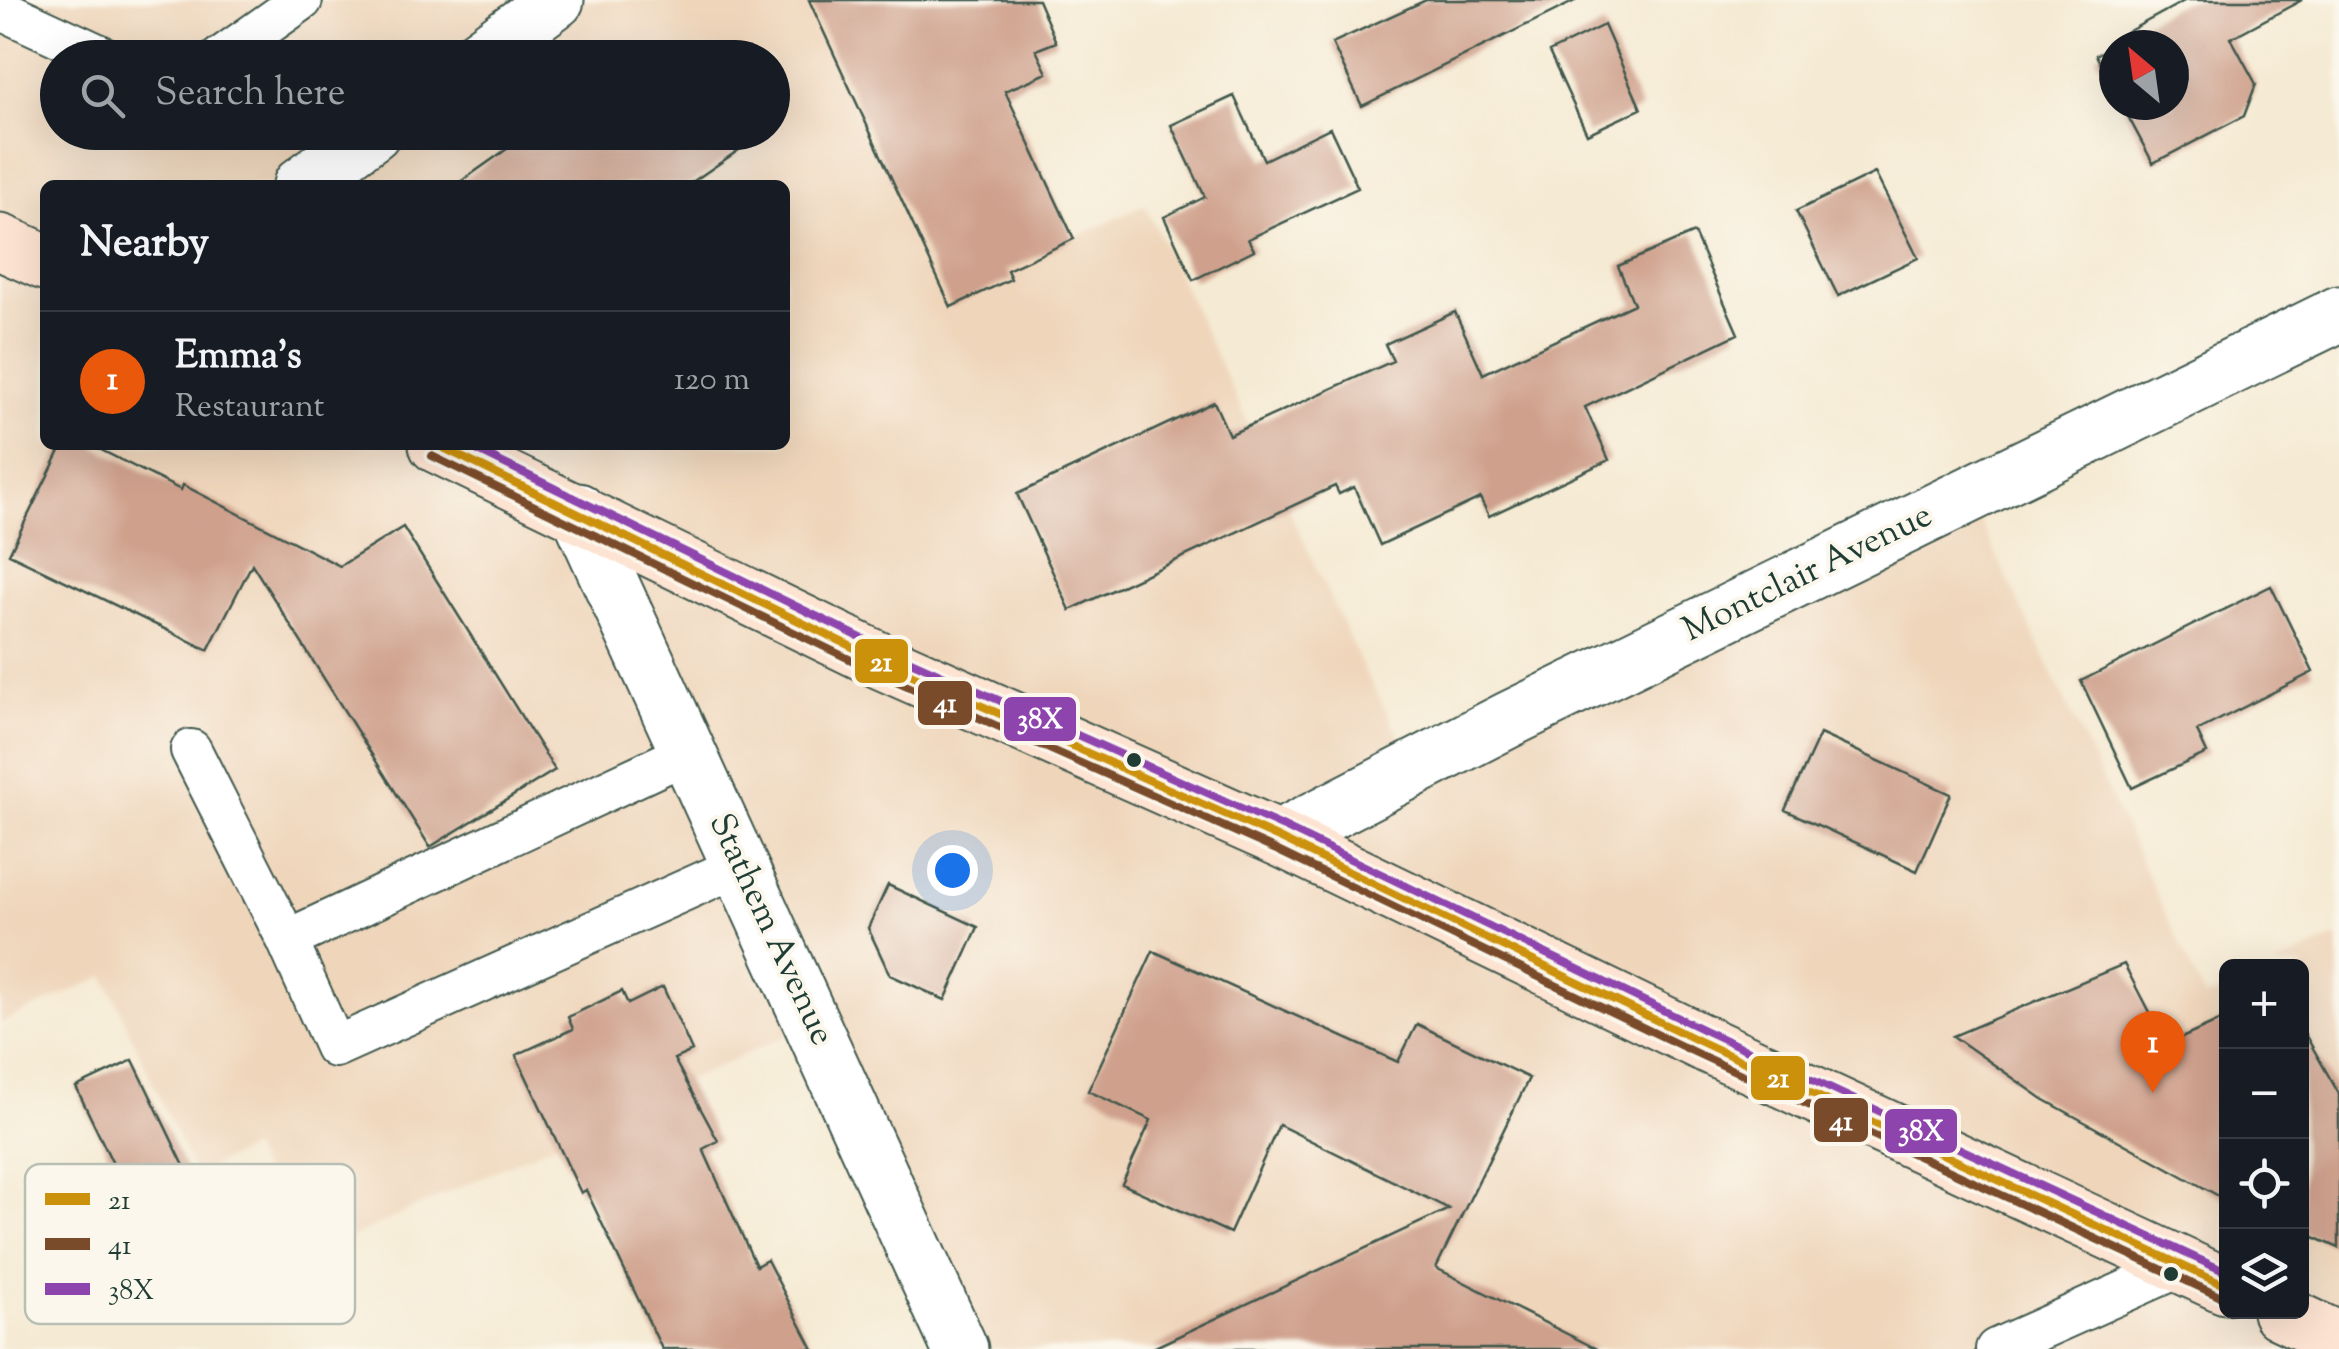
<!DOCTYPE html>
<meta charset="utf-8">
<style>
:root{--surface:#171b24;--page:#242831;--text:#f1f3f6;--muted:#9ea1a6;--line:#363941;--accent:#ea580c}
body{margin:0;font-family:"Sorts Mill Goudy",serif;background:var(--page);color:var(--text)}
.controls{position:absolute;right:30px;bottom:30px;display:grid;overflow:hidden;border-radius:15px;box-shadow:0 10px 40px #0002}
.controls button{width:90px;height:90px;display:grid;place-items:center;padding:0;border:0;border-bottom:2px solid var(--line);background:var(--surface);color:var(--text);font:50px sans-serif}
.compass{position:absolute;left:2099px;top:30px;width:90px;height:90px;border-radius:50%;background:var(--surface);box-shadow:0 10px 40px #0002;rotate:331deg}
.you{position:absolute;left:952px;top:870px;width:35px;height:35px;margin:-25px;border:8px solid #fff;border-radius:50%;background:#1a73e8;box-shadow:0 0 0 15px #1a73e833}
.badge{display:grid;place-items:center;width:65px;height:65px;border-radius:50%;background:var(--accent);color:#fff;font-size:32px;font-weight:700}
.pin{position:absolute;translate:-50% -82px;filter:drop-shadow(0 2px 5px #0008)}
.pin::after{content:'';position:absolute;top:52px;width:35px;height:30px;background:inherit;clip-path:polygon(0 0,100% 0,50% 100%)}
.list{margin:0;padding:0;list-style:none}
h2{display:flex;justify-content:space-between;align-items:center;height:130px;margin:0;padding:0 40px;font-size:42px}
h2 small{font-size:32px;font-weight:400;color:var(--muted)}
.list li{display:grid;grid-template-columns:65px 1fr auto;gap:30px;align-items:center;box-sizing:border-box;height:140px;padding:0 40px;border-top:2px solid var(--line)}
.list b{display:block;font-size:38px;white-space:nowrap}
.list p{margin:0;font-size:32px;white-space:nowrap;color:var(--muted)}
.list em{font-size:32px;font-style:normal;color:var(--muted)}
.icon{flex:none;width:55px;height:55px;fill:none;stroke:currentColor;stroke-width:2;stroke-linecap:round;stroke-linejoin:round}
.map{position:relative;flex:none;width:2339px;height:1349px;overflow:hidden}
.search{position:absolute;background:var(--surface);box-shadow:0 10px 40px #0002;left:40px;top:40px;width:750px;height:110px;display:flex;align-items:center;gap:25px;box-sizing:border-box;padding:0 35px;border-radius:55px;color:var(--muted);font-size:38px}
.panel{position:absolute;background:var(--surface);box-shadow:0 10px 40px #0002;left:40px;top:180px;width:750px;height:270px;border-radius:15px}
.map>svg:first-child{display:block}
.built{fill:#efd6bb;fill-rule:evenodd}
.building{fill:#cfa18d}
.lines{fill:none;stroke-linecap:round;stroke-linejoin:round}
.lane-casing{stroke:#3f574c;stroke-width:44}
.street-casing{stroke:#3f574c;stroke-width:59}
.secondary-casing{stroke:#3f574c;stroke-width:59}
.lane{stroke:#fff;stroke-width:40}
.street{stroke:#fff;stroke-width:55}
.secondary{stroke:#fde3d1;stroke-width:55}
.bus-1-casing{stroke:#fbf7ec;stroke-width:15}
.bus-2-casing{stroke:#fbf7ec;stroke-width:15}
.bus-3-casing{stroke:#fbf7ec;stroke-width:15}
.bus-1{stroke:#cc910a;stroke-width:8}
.bus-2{stroke:#7a4b2a;stroke-width:8}
.bus-3{stroke:#8e44ad;stroke-width:8}
.bus-dot{fill:#1f3d34;stroke:#fbf7ec;stroke-width:4}
.labels{text-anchor:middle;dominant-baseline:central;stroke-width:8;stroke-linejoin:round;paint-order:stroke}
.street-label{font-size:35px;fill:#1f3d34;stroke:#fbf7ec}
.key{fill:#fbf7ec;stroke:#b9bfb5;stroke-width:2.5}
.key-label{font-size:28px;fill:#1f3d34}
.line-badge{stroke:#fbf7ec;stroke-width:4}
.badge-label{font-size:28px;text-anchor:middle;font-weight:bold;fill:#fff}
</style>
<div class="map">
<svg width="2339" height="1349" viewBox="0 0 2339 1349">
<rect width="100%" height="100%" fill="#fbf7ec"/>
<filter id="ink" filterUnits="userSpaceOnUse"><feTurbulence type="fractalNoise" baseFrequency=".01" numOctaves="2"/><feDisplacementMap in="SourceGraphic" scale="20" xChannelSelector="R" yChannelSelector="G"/><feConvolveMatrix kernelMatrix="1 2 1 2 8 2 1 2 1" color-interpolation-filters="sRGB"/></filter>
<filter id="wash" filterUnits="userSpaceOnUse"><feTurbulence type="fractalNoise" baseFrequency=".0048" numOctaves="4" result="noise"/><feDisplacementMap in="SourceGraphic" scale="40" xChannelSelector="R" yChannelSelector="G"/><feGaussianBlur stdDeviation="2.25" result="paint"/><feColorMatrix in="noise" values="0 0 0 0 0 0 0 0 0 0 0 0 0 0 0 0 0 1.4 0 .05"/><feComposite in="paint" operator="in"/></filter>
<g filter="url(#wash)">
<rect width="100%" height="100%" fill="#f5ead3"/>
<path class="built" d="M0 0H880L1007 269 1145 205 1366 674 1416 767 1968 495 2205 998 2226 989V1312H2302V966H2274L2339 936V1349H958L810 1024 303 1260 251 1148 194 1174 105 976 0 1023ZM58 58H772V132H58ZM45 185H785V445H45Z"/>
<g id="blocks">
<path class="building" d="M809 0H1038L1056 42 1036 50 1047 73 1005 91 1074 239 1007 270 1011 279 951 307Z
M1426 0H1577L1362 106 1332 43Z
M2186 0H2302L2231 38 2256 84 2244 116 2153 163 2122 105H2174V45H2114V90L2096 55 2111 47 2109 42Z
M1604 25 1641 109 1587 134 1549 52Z
M1234 96 1264 160 1330 128 1358 188 1248 239 1254 250 1193 280 1164 217 1205 197 1171 125Z
M531 132H765L688 185H456Z
M1875 173 1918 258 1838 296 1796 211Z
M1694 233 1738 334 1585 407 1609 460 1489 516 1480 498 1380 545 1354 487 1339 494 1335 486 1070 610 1017 494 1214 402 1229 435 1393 361 1385 344 1455 312 1483 374 1634 304 1618 266Z
M63 445H91L181 490 183 485 340 566 403 527 555 770 430 847 252 564 208 650 9 554Z
M2271 586 2313 672 2197 731 2207 753 2132 788 2081 681Z
M1820 734 1951 794 1917 871 1785 810Z
M888 885 978 927 945 1000 890 975 868 928Z
M1153 951 1398 1062 1417 1024 1529 1078 1436 1268 1597 1349H1151L1449 1209 1279 1125 1230 1233 1122 1184 1151 1120 1088 1091Z
M2124 964 2166 1045 2226 1018V1200L2043 1099 1953 1036Z
M663 987 692 1051 674 1059 718 1141 703 1149 756 1266 767 1260 813 1349H662L586 1190 581 1193 516 1055 573 1029 568 1017 622 991 628 1004Z
M2302 1029 2339 1094V1248L2302 1232Z
M133 1060 186 1170 129 1197 76 1087Z"/>
</g>
</g>
<g filter="url(#ink)">
<use href="#blocks" fill-opacity="0" stroke="#3f574c" stroke-width="2.5"/>
<g class="lines">
<defs>
<path id="lane" d="M0 9 106 58
M220 58 302 0
M191 750 287 940 335 1047 741 865
M287 940 687 753
M1996 1349 2184 1265"/>
<path id="street" d="M477 58 556 0
M301 185 373 132
M578 511 960 1349
M1279 838 1510 719 2339 314"/>
<path id="secondary" d="M0 242 45 262
M437 445 881 661 1279 838 1699 1041 2226 1286
M2280 1312 2339 1340"/>
</defs>
<use href="#lane" class="lane-casing"/>
<use href="#street" class="street-casing"/>
<use href="#secondary" class="secondary-casing"/>
<use href="#lane" class="lane"/>
<use href="#street" class="street"/>
<use href="#secondary" class="secondary"/>
<defs>
<path id="bus-1" d="M437 445 881 661 1279 838 1699 1041 2226 1286"/>
<path id="bus-2" d="M432 456 876 672 1274 849 1694 1052 2221 1297"/>
<path id="bus-3" d="M466 445 886 650 1284 827 1704 1030 2226 1272"/>
</defs>
<use href="#bus-1" class="bus-1-casing"/>
<use href="#bus-2" class="bus-2-casing"/>
<use href="#bus-3" class="bus-3-casing"/>
<use href="#bus-1" class="bus-1"/>
<use href="#bus-2" class="bus-2"/>
<use href="#bus-3" class="bus-3"/>
</g>
</g>
<g class="bus-dot">
<circle cx="1134" cy="760" r="9"/>
<circle cx="2171" cy="1274" r="9"/>
</g>
<g class="labels">
<g class="street-label">
<text transform="translate(1808 574) rotate(-26)">Montclair Avenue</text>
<text transform="translate(770 930) rotate(65)">Stathem Avenue</text>
</g>
</g>
<rect x="25" y="1164" width="330" height="160" rx="15" class="key"/>
<rect x="45" y="1193" width="45" height="12" fill="#cc910a"/>
<rect x="45" y="1238" width="45" height="12" fill="#7a4b2a"/>
<rect x="45" y="1283" width="45" height="12" fill="#8e44ad"/>
<g class="key-label">
<text x="108" y="1209">21</text>
<text x="108" y="1254">41</text>
<text x="108" y="1299">38X</text>
</g>
<g class="line-badge">
<rect x="853" y="637" width="57" height="48" rx="10" fill="#cc910a"/>
<rect x="916" y="679" width="58" height="48" rx="10" fill="#7a4b2a"/>
<rect x="1002" y="695" width="76" height="48" rx="10" fill="#8e44ad"/>
<rect x="1749" y="1054" width="58" height="48" rx="10" fill="#cc910a"/>
<rect x="1812" y="1096" width="58" height="48" rx="10" fill="#7a4b2a"/>
<rect x="1883" y="1107" width="76" height="48" rx="10" fill="#8e44ad"/>
</g>
<g class="badge-label">
<text x="881" y="671">21</text>
<text x="945" y="712">41</text>
<text x="1040" y="728">38X</text>
<text x="1778" y="1087">21</text>
<text x="1841" y="1130">41</text>
<text x="1921" y="1140">38X</text>
</g>
</svg>
<div class="controls">
<button>+</button>
<button>−</button>
<button><svg class="icon" aria-label="locate" viewBox="0 0 24 24"><circle cx="12" cy="12" r="6"/><path d="M12 2v4M12 18v4M2 12h4M18 12h4"/></svg></button>
<button><svg class="icon" aria-label="layers" viewBox="0 0 24 24"><path d="M12 4l9 5-9 5-9-5zM3 14l9 5 9-5"/></svg></button>
</div>
<svg class="compass" viewBox="-18 -18 36 36"><path d="M0-13l5 13h-10z" fill="#e53935"/><path d="M0 13l5-13h-10z" fill="#9ea1a6"/></svg>
<div class="you"></div>
<div class="pin badge" style="left:2153px;top:1093px">1</div>
<div class="search"><svg class="icon" aria-label="search" viewBox="0 0 24 24"><circle cx="10" cy="10" r="6"/><path d="M15 15l6 6"/></svg>Search here</div>
<section class="panel">
<h2>Nearby<small></small></h2>
<ul class="list">
<li><span class="badge">1</span><div><b>Emma's</b><p>Restaurant</p></div><em>120 m</em></li>
</ul>
</section>
</div>
